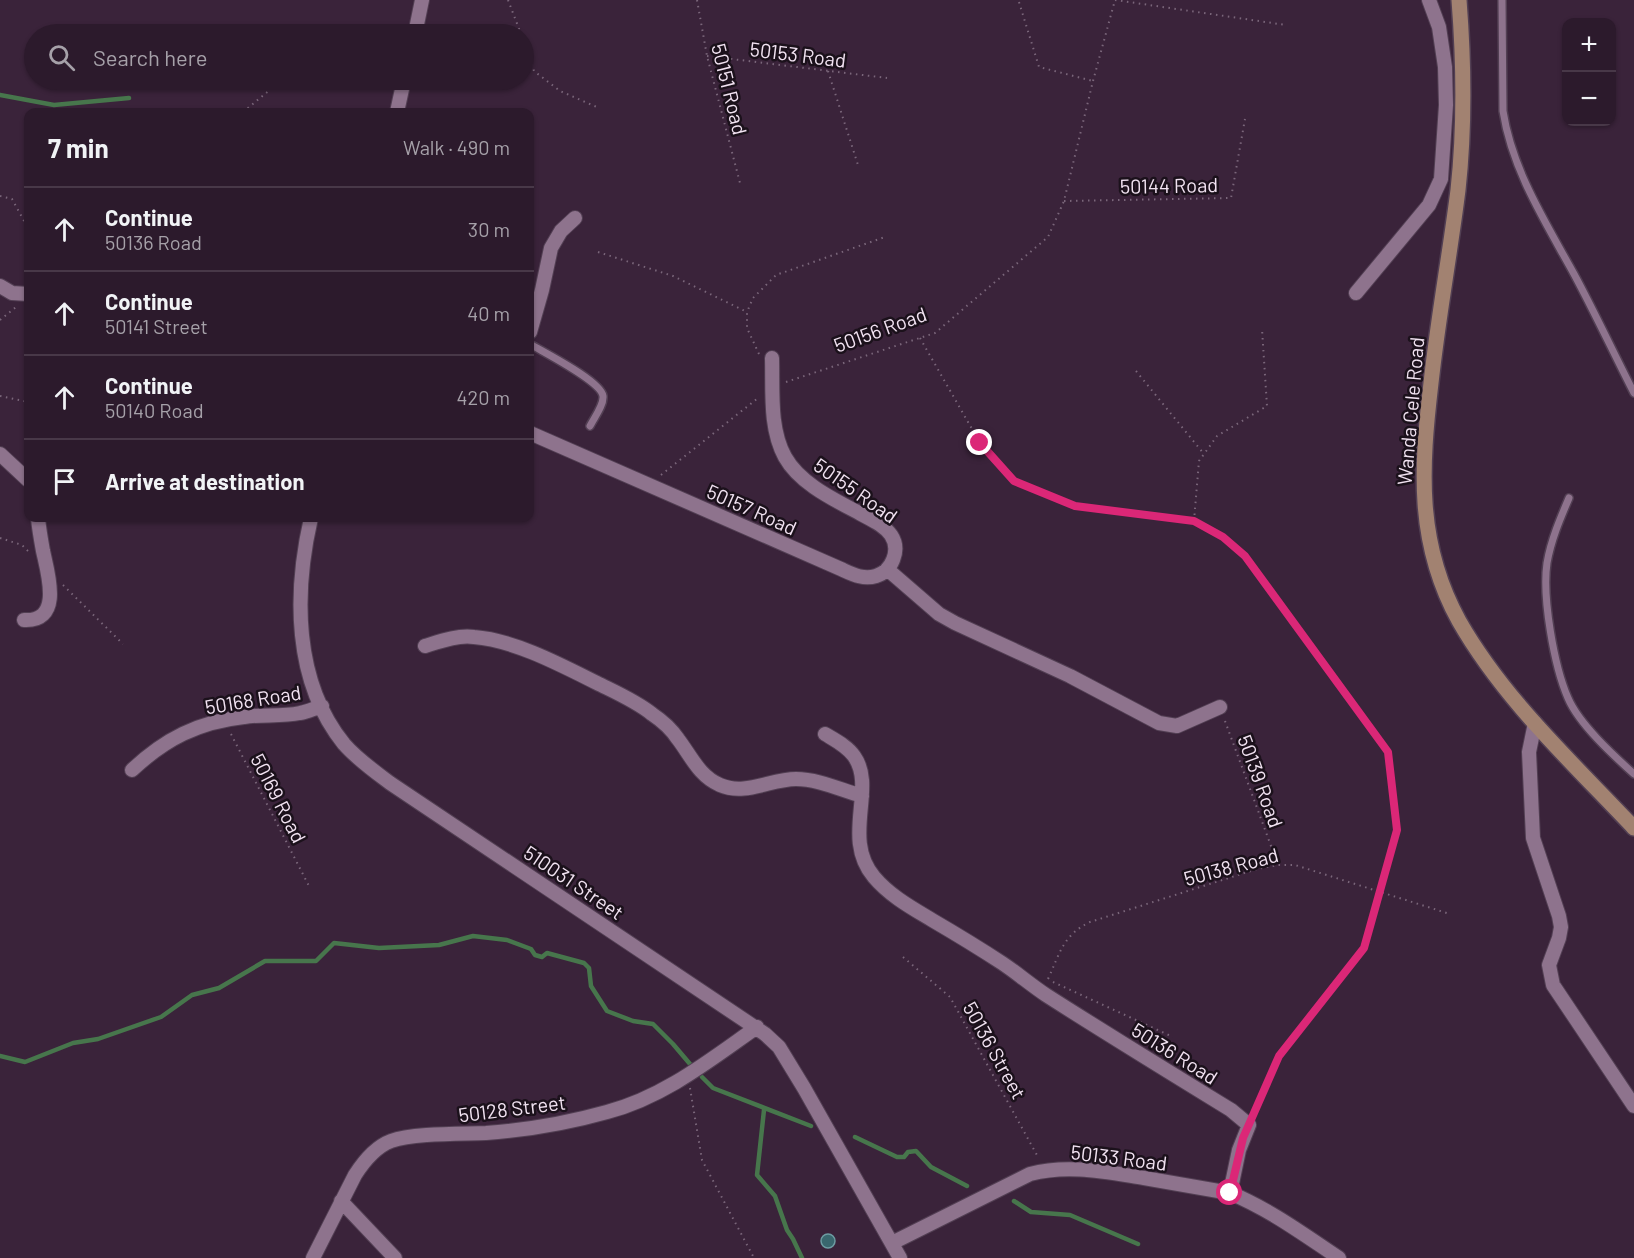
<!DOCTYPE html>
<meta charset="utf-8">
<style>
:root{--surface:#2c1a2c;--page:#342334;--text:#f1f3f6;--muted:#a6a1a9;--line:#483848}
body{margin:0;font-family:Barlow,sans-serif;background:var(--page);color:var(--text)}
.controls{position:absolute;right:18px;top:18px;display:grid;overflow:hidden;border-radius:12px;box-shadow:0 2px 4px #0004}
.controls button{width:54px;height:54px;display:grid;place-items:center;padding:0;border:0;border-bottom:2px solid var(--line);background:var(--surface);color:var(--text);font:30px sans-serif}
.stop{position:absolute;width:18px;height:18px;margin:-14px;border:4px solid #db2777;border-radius:50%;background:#fff}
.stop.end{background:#db2777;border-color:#fff;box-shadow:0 2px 6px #0008}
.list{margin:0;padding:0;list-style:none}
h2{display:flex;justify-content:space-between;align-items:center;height:78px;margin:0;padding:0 24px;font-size:26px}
h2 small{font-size:20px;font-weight:400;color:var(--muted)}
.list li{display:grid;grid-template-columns:39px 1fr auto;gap:18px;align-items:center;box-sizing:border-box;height:84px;padding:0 24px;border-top:2px solid var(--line)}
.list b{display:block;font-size:22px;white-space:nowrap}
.list p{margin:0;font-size:20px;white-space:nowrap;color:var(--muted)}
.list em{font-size:20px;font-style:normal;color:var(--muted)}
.icon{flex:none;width:33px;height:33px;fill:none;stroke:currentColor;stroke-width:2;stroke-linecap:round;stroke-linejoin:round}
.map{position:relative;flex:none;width:1634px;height:1258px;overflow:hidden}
.search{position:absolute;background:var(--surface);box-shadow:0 2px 4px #0004;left:24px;top:24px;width:510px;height:66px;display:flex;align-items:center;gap:15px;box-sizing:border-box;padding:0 21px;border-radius:33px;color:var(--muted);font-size:22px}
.panel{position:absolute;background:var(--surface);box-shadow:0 2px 4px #0004;left:24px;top:108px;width:510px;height:414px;border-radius:12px}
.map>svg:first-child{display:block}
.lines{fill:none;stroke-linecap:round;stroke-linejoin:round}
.stream{stroke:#47764c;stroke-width:4.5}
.building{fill:#39676e;stroke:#6d9ca2;stroke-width:1.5}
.lane-casing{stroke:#523f53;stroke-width:10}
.street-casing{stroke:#523f53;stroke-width:16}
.secondary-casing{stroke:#523f53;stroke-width:18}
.path{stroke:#7a667a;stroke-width:2;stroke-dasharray:1.5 4.5;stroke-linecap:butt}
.lane{stroke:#8e738d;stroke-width:7}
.street{stroke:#8e738d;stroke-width:14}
.secondary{stroke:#a28271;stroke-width:15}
.route{stroke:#db2777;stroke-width:8}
.labels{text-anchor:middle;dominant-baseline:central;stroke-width:5;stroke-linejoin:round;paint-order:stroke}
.street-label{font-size:20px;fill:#f1e2f1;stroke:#1b111b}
</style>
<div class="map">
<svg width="1634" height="1258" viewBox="0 0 1634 1258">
<rect width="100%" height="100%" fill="#3a233a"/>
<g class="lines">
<path class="stream" d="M0 95 54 105 129 98
M0 1056 25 1062 73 1043 98 1039 161 1017 192 995 219 988 265 961H316L334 943 379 948 439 945 473 936 507 940 531 949 535 955 542 957 547 953 584 963 589 968 591 986 607 1011 633 1021 653 1024 673 1044 690 1064
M702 1077 713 1088 811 1126
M764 1110 757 1175 775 1196 787 1230 793 1239 802 1258
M855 1137 897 1157H904L908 1152 916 1151 931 1167 967 1186
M1014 1201 1031 1212 1070 1215 1138 1244"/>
</g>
<path class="building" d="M821 1241a7 7 0 1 1 14 0a7 7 0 1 1-14 0Z"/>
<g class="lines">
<defs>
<path id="lane" d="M1502 0 1503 111C1512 170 1546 223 1574 274 1595 313 1614 354 1634 393
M530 344C543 352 601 381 603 396 604 405 594 418 590 426
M1569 498C1560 519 1551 540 1547 563 1542 597 1554 666 1568 698 1579 724 1613 755 1634 774"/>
<path id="street" d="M415 34 422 0
M397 112 404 80
M0 286 12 293 28 294
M1356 293 1429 205 1441 179 1446 105 1445 67 1439 27 1429 0
M530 332 542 290 551 248 561 231 575 218
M530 433 841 569C852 574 863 580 876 576 892 571 901 550 891 535 884 525 872 520 861 514 835 500 800 484 785 457 769 428 773 390 772 358
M0 454 28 480
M311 518C294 592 293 681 344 744 357 759 374 771 390 783L765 1034 779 1047 804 1088 900 1258
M887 569 939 614 955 623 1070 676 1159 723 1177 726 1220 707
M24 620C63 622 48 574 43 551 41 540 39 529 38 518
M425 646C441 641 457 635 474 637 514 640 561 665 597 683 615 692 636 701 652 714 661 720 672 730 678 739 691 756 699 776 720 785 745 796 771 779 796 779 818 779 841 790 862 796
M1535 723 1529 752 1533 838 1559 916 1561 927 1559 938 1549 965 1553 985 1634 1106
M825 734C835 740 847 746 854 756 877 788 841 838 874 877 890 896 912 908 932 920 956 934 979 948 1002 963 1017 973 1031 985 1046 995 1107 1034 1169 1072 1231 1110L1249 1125 1239 1150 1230 1193
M132 770C165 739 198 722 244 717 262 714 281 717 300 713 307 712 315 708 322 706
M341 1201 395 1258
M892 1243 1030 1174C1068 1164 1105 1172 1144 1178 1173 1183 1201 1188 1230 1193 1269 1209 1303 1234 1339 1258
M313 1258 355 1175C364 1161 375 1147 391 1141 413 1133 461 1134 486 1133 527 1130 568 1123 607 1112 664 1097 710 1060 757 1027"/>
<path id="secondary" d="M1459 0C1464 64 1465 126 1458 190 1450 254 1438 318 1431 383 1421 468 1416 543 1459 621 1504 700 1573 763 1634 828"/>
</defs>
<use href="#lane" class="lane-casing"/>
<use href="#street" class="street-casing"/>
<use href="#secondary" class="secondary-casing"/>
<path class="path" d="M508 0 521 34
M697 0 707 56 740 183
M1115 0 1286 25
M1019 2 1039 67 1093 81
M524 41 534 71 560 91 599 108
M707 56 887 78
M828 71 858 165
M243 112 282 80
M0 196 12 199 28 228
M1064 201 1231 198 1245 119
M598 252 673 276 747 312
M0 320 16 307
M920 338 980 443 1014 481 1075 506 1194 521 1223 537 1246 557 1388 752 1397 830 1364 948 1279 1056 1255 1112
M759 354 747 328V312L753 298 776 275 885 237
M1136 371 1204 454
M786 382 935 333 1048 237 1064 201 1093 81 1115 0
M0 396 28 402
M661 475 758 398
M1194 521 1199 461 1217 436 1267 406 1262 329
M0 538 22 545 29 552
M63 585 123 644
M1225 721 1278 865
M231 734 310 888
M903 957 950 997 1038 1157
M1048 979C1060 953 1063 935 1090 922L1257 869 1278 865H1295L1450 914
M1053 982 1173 1037
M690 1088 702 1160 754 1258"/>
<use href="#lane" class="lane"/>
<use href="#street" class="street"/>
<use href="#secondary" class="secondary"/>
</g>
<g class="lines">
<path class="route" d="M980 443 1014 481 1075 506 1194 521 1223 537 1245 556 1388 752 1397 830 1364 948 1279 1056 1243 1138 1230 1193"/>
</g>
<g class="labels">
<g class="street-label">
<text transform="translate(798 54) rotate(7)">50153 Road</text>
<text transform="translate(730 89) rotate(76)">50151 Road</text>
<text transform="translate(1169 185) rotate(-1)">50144 Road</text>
<text transform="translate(880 329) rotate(-20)">50156 Road</text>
<text transform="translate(1410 411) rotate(-85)">Wanda Cele Road</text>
<text transform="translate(856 490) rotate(35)">50155 Road</text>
<text transform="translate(752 509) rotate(24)">50157 Road</text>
<text transform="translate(253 699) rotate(-9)">50168 Road</text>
<text transform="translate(1261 781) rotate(70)">50139 Road</text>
<text transform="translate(279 798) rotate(63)">50169 Road</text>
<text transform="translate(1231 866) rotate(-15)">50138 Road</text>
<text transform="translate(574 882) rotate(34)">510031 Street</text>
<text transform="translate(995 1050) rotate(61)">50136 Street</text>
<text transform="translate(1175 1053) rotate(32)">50136 Road</text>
<text transform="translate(512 1108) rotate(-7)">50128 Street</text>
<text transform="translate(1119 1157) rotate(7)">50133 Road</text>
</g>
</g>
</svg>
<div class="controls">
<button>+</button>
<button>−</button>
</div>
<div class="stop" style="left:1230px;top:1193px"></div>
<div class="stop end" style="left:980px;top:443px"></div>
<div class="search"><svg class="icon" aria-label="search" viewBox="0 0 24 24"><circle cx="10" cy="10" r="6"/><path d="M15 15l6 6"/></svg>Search here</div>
<section class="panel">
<h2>7 min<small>Walk · 490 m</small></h2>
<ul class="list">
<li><svg class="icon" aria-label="ahead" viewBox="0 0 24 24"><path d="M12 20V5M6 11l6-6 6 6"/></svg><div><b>Continue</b><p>50136 Road</p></div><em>30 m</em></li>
<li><svg class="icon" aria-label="ahead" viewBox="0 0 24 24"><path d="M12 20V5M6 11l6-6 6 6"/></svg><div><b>Continue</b><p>50141 Street</p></div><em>40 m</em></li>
<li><svg class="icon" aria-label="ahead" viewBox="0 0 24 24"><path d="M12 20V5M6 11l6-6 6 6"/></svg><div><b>Continue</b><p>50140 Road</p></div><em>420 m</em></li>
<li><svg class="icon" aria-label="arrive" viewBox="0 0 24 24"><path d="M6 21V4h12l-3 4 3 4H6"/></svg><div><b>Arrive at destination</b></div></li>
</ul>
</section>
</div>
